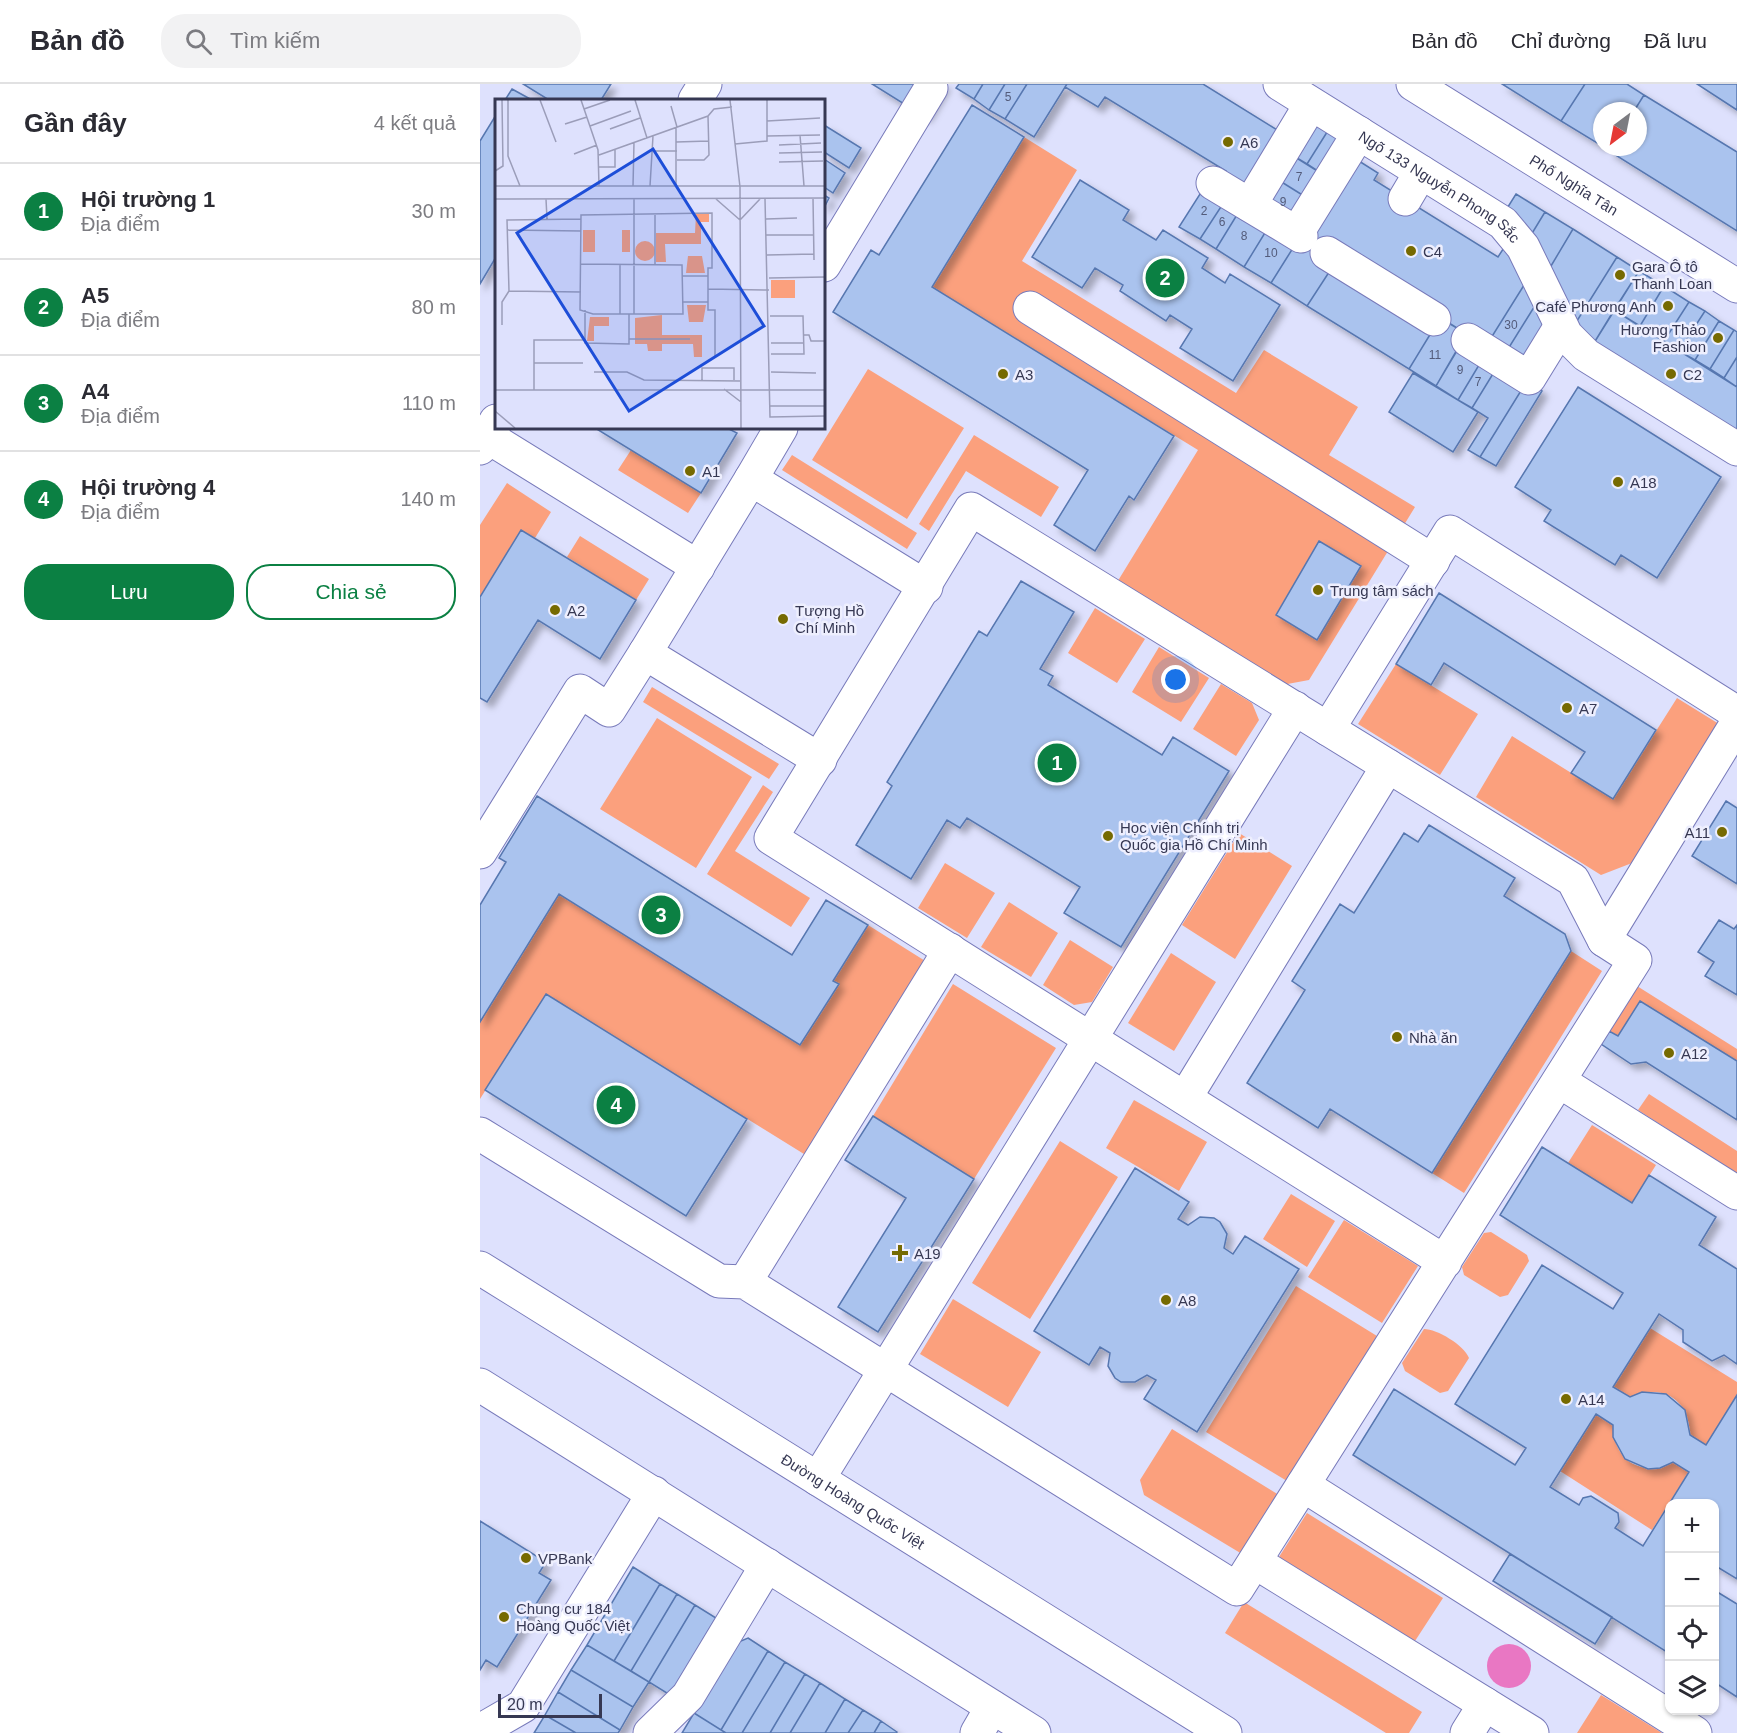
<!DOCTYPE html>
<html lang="vi">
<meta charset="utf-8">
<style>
:root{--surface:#fff;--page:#f2f2f3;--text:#2b2b33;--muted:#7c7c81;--line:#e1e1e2;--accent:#0b8043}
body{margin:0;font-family:Arial,sans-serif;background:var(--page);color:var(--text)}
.controls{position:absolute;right:18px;bottom:18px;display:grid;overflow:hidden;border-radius:12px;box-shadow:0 2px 4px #0004}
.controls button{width:54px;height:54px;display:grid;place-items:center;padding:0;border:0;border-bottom:2px solid var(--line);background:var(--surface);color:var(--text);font:30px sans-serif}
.compass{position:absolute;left:1113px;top:18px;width:54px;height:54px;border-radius:50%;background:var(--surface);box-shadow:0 2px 4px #0004;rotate:212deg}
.scale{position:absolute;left:18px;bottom:15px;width:104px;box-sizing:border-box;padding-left:6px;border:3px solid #363853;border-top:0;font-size:16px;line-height:21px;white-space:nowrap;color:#363853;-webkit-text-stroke:4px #eeeffe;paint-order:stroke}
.you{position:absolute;left:696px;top:596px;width:21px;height:21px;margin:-15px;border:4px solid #fff;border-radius:50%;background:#1a73e8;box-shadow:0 0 0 9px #1a73e833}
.badge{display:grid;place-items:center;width:39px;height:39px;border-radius:50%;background:var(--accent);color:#fff;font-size:20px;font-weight:700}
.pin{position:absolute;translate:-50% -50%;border:3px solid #fff;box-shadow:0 2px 6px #0006}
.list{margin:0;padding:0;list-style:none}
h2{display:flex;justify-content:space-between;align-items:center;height:78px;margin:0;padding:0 24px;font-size:26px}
h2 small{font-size:20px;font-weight:400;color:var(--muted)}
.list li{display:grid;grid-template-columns:39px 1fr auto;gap:18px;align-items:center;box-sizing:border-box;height:96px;padding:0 24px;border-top:2px solid var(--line)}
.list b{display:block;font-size:22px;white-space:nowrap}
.list p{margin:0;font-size:20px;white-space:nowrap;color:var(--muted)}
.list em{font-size:20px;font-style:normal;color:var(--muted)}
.actions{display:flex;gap:12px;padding:18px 24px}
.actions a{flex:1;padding:14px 0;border:2px solid var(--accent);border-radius:24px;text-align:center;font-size:21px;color:var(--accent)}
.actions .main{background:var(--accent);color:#fff}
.icon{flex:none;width:33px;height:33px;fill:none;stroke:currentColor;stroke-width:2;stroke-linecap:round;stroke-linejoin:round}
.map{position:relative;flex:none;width:1257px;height:1649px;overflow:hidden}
header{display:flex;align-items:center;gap:36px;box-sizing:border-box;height:84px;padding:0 30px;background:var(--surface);border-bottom:2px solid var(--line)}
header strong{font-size:28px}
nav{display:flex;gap:33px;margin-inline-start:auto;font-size:21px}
.search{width:420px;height:54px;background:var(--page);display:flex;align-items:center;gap:15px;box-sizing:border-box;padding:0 21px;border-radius:24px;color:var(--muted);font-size:22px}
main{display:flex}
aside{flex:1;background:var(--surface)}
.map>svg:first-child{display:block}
.green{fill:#fba07d;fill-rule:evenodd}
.water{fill:#e977c3}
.building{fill:#aac3ee;stroke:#5777b0;stroke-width:1.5;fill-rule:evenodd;filter:url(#shadow)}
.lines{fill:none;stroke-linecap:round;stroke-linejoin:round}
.minor-casing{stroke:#787aba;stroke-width:35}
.major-casing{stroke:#787aba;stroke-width:35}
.minor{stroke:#fff;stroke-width:33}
.major{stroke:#fff;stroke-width:33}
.poi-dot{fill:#766a01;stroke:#eeeffe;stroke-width:2}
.labels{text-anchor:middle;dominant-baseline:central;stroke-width:5;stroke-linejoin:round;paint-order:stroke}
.number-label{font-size:12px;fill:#535b7a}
.poi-label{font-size:15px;fill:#363853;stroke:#eeeffe;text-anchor:start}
.street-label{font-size:15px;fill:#363853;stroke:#eeeffe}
.inset-road{fill:none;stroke:#9b9db9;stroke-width:1.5}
.view{fill:#1d4ed8;fill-opacity:0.15;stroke:#1d4ed8;stroke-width:3}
.inset-edge{fill:none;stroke:#363853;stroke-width:3}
</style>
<header>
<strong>Bản đồ</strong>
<div class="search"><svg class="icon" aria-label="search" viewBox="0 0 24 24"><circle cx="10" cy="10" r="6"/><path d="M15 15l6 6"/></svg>Tìm kiếm</div>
<nav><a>Bản đồ</a><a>Chỉ đường</a><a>Đã lưu</a></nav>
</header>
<main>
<aside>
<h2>Gần đây<small>4 kết quả</small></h2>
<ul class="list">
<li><span class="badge">1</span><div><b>Hội trường 1</b><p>Địa điểm</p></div><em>30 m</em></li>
<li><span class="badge">2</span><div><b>A5</b><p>Địa điểm</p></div><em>80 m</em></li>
<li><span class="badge">3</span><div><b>A4</b><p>Địa điểm</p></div><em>110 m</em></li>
<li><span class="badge">4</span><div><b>Hội trường 4</b><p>Địa điểm</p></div><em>140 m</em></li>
</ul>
<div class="actions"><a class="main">Lưu</a><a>Chia sẻ</a></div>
</aside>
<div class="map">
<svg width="1257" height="1649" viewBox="0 0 1257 1649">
<defs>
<filter id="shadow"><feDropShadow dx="5.5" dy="5.5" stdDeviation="3" flood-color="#0004"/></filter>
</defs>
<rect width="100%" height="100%" fill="#dee1fd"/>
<path class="green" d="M544 53 597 86 542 177 756 309 784 266 878 323 849 371 935 423 829 596 802 601 636 500 718 366 452 203ZM839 458 881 482 837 555 796 530Z
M388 285 484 344 427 435 332 376Z
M494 351 579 403 561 433 486 387 449 447 439 440Z
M151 366 221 409 208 429 138 386Z
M312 371 437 449 427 465 302 386Z
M27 399 71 428 55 454 41 446 0 513V441Z
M100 452 169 495 156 516 87 473Z
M615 524 665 555 637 599 588 569Z
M679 563 729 594 701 638 652 608Z
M916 580 998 630 960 691 878 640Z
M741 600 772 619 779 636 756 672 713 645Z
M172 603 299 680 289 695 163 618Z
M1197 614 1239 640 1152 779 1121 791 996 713 1032 652 1133 715Z
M177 634 272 693 216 784 120 725Z
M283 701 293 708 255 767 330 814 311 843 227 790Z
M759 749 812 782 755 875 702 841Z
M465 779 515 809 487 854 438 824Z
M79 810 320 961 358 900 353 897 388 841 450 880 332 1075 66 910 0 1015V938Z
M529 818 578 849 551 893 501 863Z
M590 856 633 883 612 918 594 921 563 901Z
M1091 867 1122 887 984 1109 952 1089Z
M691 869 736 898 694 967 648 939Z
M473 900 576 964 494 1095 393 1032Z
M1157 902 1257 965V977L1160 917 1138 952 1129 947Z
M1169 1010 1257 1067V1090L1158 1026Z
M654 1016 727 1058 699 1107 626 1064Z
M1112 1041 1176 1081 1152 1119 1088 1079Z
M580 1057 638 1093 550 1235 492 1199Z
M811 1110 855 1137 827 1183 783 1155Z
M864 1136 938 1182 902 1239 828 1193Z
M1011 1148 1047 1171 1049 1177 1028 1211 1020 1213 984 1191 982 1183 1004 1149Z
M816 1202 897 1252 807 1397 726 1348Z
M473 1215 561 1268 528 1323 440 1270Z
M1170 1244 1257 1298V1311L1226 1361 1210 1351C1209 1315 1183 1299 1150 1313L1133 1303Z
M944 1245C957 1245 984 1261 989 1274L968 1307 960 1309 925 1287 922 1279Z
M1116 1330 1133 1341C1134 1377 1160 1393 1193 1378L1209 1388 1172 1446 1080 1387Z
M692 1345 799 1411 762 1470 664 1411 660 1396Z
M827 1429 963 1514 935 1557 799 1473Z
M764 1518 942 1628 929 1649H906L745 1549Z
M1121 1611 1182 1649H1097Z"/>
<path class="water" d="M1007 1582a22 22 0 1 1 44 0a22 22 0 1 1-44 0Z"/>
<path class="building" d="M43 0H131L121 16H69Z
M392 0H465L445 33Z
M479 0H503L494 15 476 4Z
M503 0H525L509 26 494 15Z
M525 0H547L525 35 509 26Z
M547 0H587L554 53 525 35Z
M587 0H723L799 47 768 115 740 97 746 87 625 13 618 23 585 3Z
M1022 0H1105L1081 37Z
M1105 0H1147L1164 11 1154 27H1122V62L1081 37Z
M1217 0H1257V26Z
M32 5 52 16H25Z
M1164 11 1257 68V147L1129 67 1131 63H1158V27H1154Z
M492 21 544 53 452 203 694 352 654 416 649 412 615 467 574 441 608 386 353 228 391 166 399 171Z
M16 31V173L0 200V57Z
M829 33 849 45 827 80 807 68Z
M344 41 381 64 369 84 344 68Z
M849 45 869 58 847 93 827 80Z
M807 68 847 93 832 117 792 92Z
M871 72 898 89 894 96 1018 173 1027 159 1051 190 1006 262 850 165 845 172 818 156Z
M344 75 365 89 353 109 344 103Z
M792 92 832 117 815 144 775 119Z
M600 96 649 126 643 136 676 156 683 146 728 174 722 184 745 199 750 190 800 221 753 297 700 264 712 245 690 231 686 237 640 207 643 201 615 184 602 204 552 173Z
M727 99 748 112 720 155 699 143Z
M1036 110 1065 128 1051 151 1026 126Z
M344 111 349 114 344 124Z
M748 112 763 121 736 165 720 155Z
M763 121 791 139 764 183 736 165Z
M1065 128 1093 145 1068 187 1051 151Z
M791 139 818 156 791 199 764 183Z
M1093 145 1137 173 1090 248 1068 187Z
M818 156 855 179 827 222 791 199Z
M1137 173 1159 187 1109 267 1090 248Z
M855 179 956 241 929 285 827 222Z
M1159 187 1184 202 1160 242 1134 226Z
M1051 190 1056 220 1023 273 1006 262Z
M1184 202 1209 218 1184 257 1160 242Z
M1209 218 1225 227 1199 267 1184 257Z
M1056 220 1071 229 1038 282 1023 273Z
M1134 226 1257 303V359L1109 267Z
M1225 227 1239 237 1215 276 1199 267Z
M960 234 987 250 956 302 929 285Z
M1239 237 1254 246 1230 285 1215 276Z
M1254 246 1257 248V273L1244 294 1230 285Z
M982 257 1005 271 978 316 956 302Z
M1005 271 1019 280 992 324 978 316Z
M1257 273V303L1244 294Z
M1019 280 1047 297 1000 373 988 366 1008 334 992 324Z
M933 289 998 328 973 368 909 328Z
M1047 297 1062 307 1016 382 1000 373Z
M1098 303 1241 393 1177 494 1141 471 1135 481 1064 437 1071 426 1035 403Z
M115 344H247L257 349 221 409Z
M41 446 156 516 120 575 58 536 7 618 0 614V513Z
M839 457 881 482 837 556 796 531Z
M541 497 594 528 560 585 573 592 568 601 682 671 693 653 749 687 641 863 584 829 600 803 487 734 480 744 467 736 431 795 376 761 412 702 407 698 499 547 507 552Z
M959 509 1176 646 1133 715 1091 689 1105 668 964 579 951 601 916 580Z
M57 712 312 871 346 816 388 841 353 897 359 900 320 961 79 810 0 938V821L26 778 19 774Z
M1246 717 1257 724V800L1212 772Z
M949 741 1035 794 1024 812 1085 850 1091 867 952 1089 850 1025 838 1044 767 999 825 906 812 897 860 820 874 829 924 749 938 758Z
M1239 836 1254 845 1257 841V911L1225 892 1234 878 1218 868Z
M66 910 267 1035 206 1132 5 1006Z
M1160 917 1257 977V1036L1166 978 1151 980 1121 960 1129 947 1138 952Z
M393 1032 494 1095 398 1248 358 1223 426 1114 365 1076Z
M1062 1063 1152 1119 1169 1091 1236 1133 1219 1161 1257 1185V1280L1244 1271 1232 1277 1203 1258V1246L1179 1230 1133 1303 1150 1313 1162 1308 1186 1310 1205 1326 1210 1351 1226 1361 1257 1311V1495L1234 1481V1420H1190V1570L873 1371 914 1305 1035 1381 1046 1364 975 1320 1062 1181 1133 1225 1143 1209 1020 1131ZM1116 1330 1133 1341V1353L1145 1375 1168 1385 1180 1384 1193 1378 1209 1388 1163 1462 1135 1444 1139 1438 1138 1429 1111 1412 1103 1414 1099 1421 1070 1403Z
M655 1084 709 1118 698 1135 708 1141 720 1133 734 1134 740 1138 747 1150 744 1164 753 1170 765 1152 819 1185 717 1348 664 1315 676 1296 667 1291 655 1298H641L635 1294 628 1282 630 1269 620 1263 609 1281 554 1247Z
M0 1437 66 1478 59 1489 71 1496 17 1583 6 1576 0 1586Z
M1030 1470 1132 1533 1115 1560 1013 1497Z
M153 1483 180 1500 134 1577 107 1561Z
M180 1500 197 1510 151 1587 134 1577Z
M1234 1506 1257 1520V1613L1234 1598Z
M197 1510 215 1521 169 1598 151 1587Z
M215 1521 236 1534 190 1611 169 1598Z
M268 1554 288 1567 241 1646 214 1629 256 1559Z
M107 1561 169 1598 153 1623 91 1586Z
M288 1567 305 1578 262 1649H246L241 1646Z
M305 1578 325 1590 290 1649H262Z
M91 1586 153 1623 140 1646 78 1608Z
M325 1590 340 1599 310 1649H290Z
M340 1599 365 1615 345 1649H310Z
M78 1608 140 1646 138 1649H96L65 1631Z
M365 1615 383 1626 368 1649H345Z
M383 1626 401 1637 394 1649H368Z
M214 1629 246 1649H202Z
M65 1631 96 1649H54Z
M401 1637 417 1648 416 1649H394Z"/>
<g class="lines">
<defs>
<g id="minor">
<path id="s1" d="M800 0 1023 139 1043 163 1086 251 1106 271 1257 365"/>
<path id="s2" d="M933 0 1257 202"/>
<path d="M733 99 821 152"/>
<path d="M925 115 941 88"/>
<path d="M770 121 831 20"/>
<path d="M817 149 879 49"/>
<path d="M847 169 954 235"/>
<path d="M344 181 451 4"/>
<path d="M550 224 953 477"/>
<path d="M988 256 1049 294 1081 242"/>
<path d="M0 348 218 483"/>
<path d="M271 395 301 344"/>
<path d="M848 645 970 448 1257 629"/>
<path d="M340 676 165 569 271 395 446 503"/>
<path d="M0 768 100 607 129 626 165 569"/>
<path d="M1124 856 1257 639"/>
<path d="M1079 997 1257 1109"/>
<path d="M705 1014 908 682"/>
<path d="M0 1050 239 1197 265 1198 757 1505 1155 876 1124 856 1093 796 491 425 291 754 965 1178"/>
<path d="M265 1198 470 866"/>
<path d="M338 1395 815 624"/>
<path d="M823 1401 1215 1649"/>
<path d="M775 1478 1052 1649"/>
<path d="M2 1649 5 1644 43 1622 174 1409"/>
<path d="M170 1649 208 1612 287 1481"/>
<path d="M497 1649 512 1623"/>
<path d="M987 1649 1005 1620"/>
</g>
<g id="major">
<path d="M215 16 225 0"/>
<path d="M0 364 16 337"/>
<path id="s3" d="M0 1184 745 1649"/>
<path d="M0 1301 554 1649"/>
</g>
</defs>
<use href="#minor" class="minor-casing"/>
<use href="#major" class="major-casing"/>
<use href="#minor" class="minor"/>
<use href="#major" class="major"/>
</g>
<g class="poi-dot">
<circle cx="748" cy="58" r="6"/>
<circle cx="931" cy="167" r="6"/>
<circle cx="1140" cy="191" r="6"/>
<circle cx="1188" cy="222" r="6"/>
<circle cx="1238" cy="254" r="6"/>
<circle cx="523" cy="290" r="6"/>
<circle cx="1191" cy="290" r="6"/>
<circle cx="210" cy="387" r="6"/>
<circle cx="1138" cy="398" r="6"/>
<circle cx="838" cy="506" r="6"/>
<circle cx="75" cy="526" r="6"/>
<circle cx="303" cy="535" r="6"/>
<circle cx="1087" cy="624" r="6"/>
<circle cx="1242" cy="748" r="6"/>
<circle cx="628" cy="752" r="6"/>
<circle cx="917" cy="953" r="6"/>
<circle cx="1189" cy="969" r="6"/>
<path d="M417 1160h6v6h6v6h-6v6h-6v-6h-6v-6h6z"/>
<circle cx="686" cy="1216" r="6"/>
<circle cx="1086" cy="1315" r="6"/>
<circle cx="46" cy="1474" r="6"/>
<circle cx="24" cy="1533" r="6"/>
</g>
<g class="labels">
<g class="number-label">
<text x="528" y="13">5</text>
<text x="819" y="93">7</text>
<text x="803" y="118">9</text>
<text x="724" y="127">2</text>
<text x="742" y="138">6</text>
<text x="764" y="152">8</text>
<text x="791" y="169">10</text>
<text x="1031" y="241">30</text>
<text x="955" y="271">11</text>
<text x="980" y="286">9</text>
<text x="998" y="298">7</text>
</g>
<g class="poi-label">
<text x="760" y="58">A6</text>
<text x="943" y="167">C4</text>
<text x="1152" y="182">Gara Ô tô<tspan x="1152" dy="17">Thanh Loan</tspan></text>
<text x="1176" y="222" text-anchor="end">Café Phương Anh</text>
<text x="1226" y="245" text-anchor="end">Hương Thảo<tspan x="1226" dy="17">Fashion</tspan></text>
<text x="535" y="290">A3</text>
<text x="1203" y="290">C2</text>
<text x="222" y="387">A1</text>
<text x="1150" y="398">A18</text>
<text x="850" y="506">Trung tâm sách</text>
<text x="87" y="526">A2</text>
<text x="315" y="526">Tượng Hồ<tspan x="315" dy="17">Chí Minh</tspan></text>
<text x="1099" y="624">A7</text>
<text x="640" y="743">Học viện Chính trị<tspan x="640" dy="17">Quốc gia Hồ Chí Minh</tspan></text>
<text x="1230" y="748" text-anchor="end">A11</text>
<text x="929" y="953">Nhà ăn</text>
<text x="1201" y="969">A12</text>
<text x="434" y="1169">A19</text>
<text x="698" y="1216">A8</text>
<text x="1098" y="1315">A14</text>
<text x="58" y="1474">VPBank</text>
<text x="36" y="1524">Chung cư 184<tspan x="36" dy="17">Hoàng Quốc Việt</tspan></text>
</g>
<g class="street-label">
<text stroke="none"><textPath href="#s2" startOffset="190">Phố Nghĩa Tân</textPath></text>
<text stroke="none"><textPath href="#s1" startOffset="190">Ngõ 133 Nguyễn Phong Sắc</textPath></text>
<text stroke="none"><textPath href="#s3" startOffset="440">Đường Hoàng Quốc Việt</textPath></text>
</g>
</g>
<g transform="translate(15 15)">
<rect width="330" height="330" fill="#dee1fd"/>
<path d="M201 115H214V123H206V145H170L171 163H161V134H200ZM88 131H100V153H88ZM127 131H135V153H127ZM140 152a10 10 0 1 1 20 0a10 10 0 1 1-20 0ZM193 157H207L210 174H191ZM276 181H300V199H276ZM192 206H211L208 223H194ZM167 216V236H207V258H199L198 245H167V252H153L152 245H140V219ZM95 218H114V227H99V242H92Z" fill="#fba07d"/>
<path class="inset-road" d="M13 1V57L25 87M45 1 61 43M86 1 103 51 104 87M140 1 152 39M235 1 245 88 246 329M176 7 182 28M89 10 115 1M272 22 325 19M70 25 92 18M95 27 136 12M115 30 145 19M305 36 309 87M272 37 325 36M181 43 214 42M240 45 272 42V1M284 46 326 44M157 52H182M284 54 327 53M79 55 102 46M104 56 213 17 219 10 237 8M182 61H209L214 56 213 17M284 63 328 62M104 68H120V50M0 72 8 67 7 1M0 87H330M138 87 139 43M155 87 158 37M181 87V28M318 99 319 161M0 100 330 99M51 100 52 120M139 100V215M221 100 245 121M270 100 275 318 330 317M160 116V166M271 120 302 119M245 121 265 100M13 131 86 132M271 136H318M272 156 319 155M86 165 187 166 188 215H98L85 211 86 116 217 114V169H213V177M125 166V215M187 177H213V203H187M274 179 330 178M213 190 274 191M86 193 14 192 12 121 86 120M213 203V211H220V257M90 211V244L134 245V215M275 217H308L309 255H276M7 226V203L14 192M308 236H314L316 242H330M134 240H195M276 244H309M39 264H88M99 273H132L149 281 245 282M276 273 321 274M207 281V269H239V281M229 290 246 303M0 291H330M39 291V241H90M275 307H330M0 312 20 329"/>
<path class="view" d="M158 50 269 227 134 312 22 134Z"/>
<rect width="330" height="330" class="inset-edge"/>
</g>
</svg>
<div class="controls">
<button>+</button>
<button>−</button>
<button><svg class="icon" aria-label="locate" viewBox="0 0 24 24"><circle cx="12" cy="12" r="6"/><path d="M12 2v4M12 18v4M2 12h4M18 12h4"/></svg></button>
<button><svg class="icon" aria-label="layers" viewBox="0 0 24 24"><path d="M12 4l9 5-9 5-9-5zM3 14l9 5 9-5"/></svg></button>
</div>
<svg class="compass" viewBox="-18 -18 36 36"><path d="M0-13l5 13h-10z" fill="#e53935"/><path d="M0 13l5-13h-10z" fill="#7c7c81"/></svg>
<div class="scale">20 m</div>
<div class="you"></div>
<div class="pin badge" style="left:577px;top:679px">1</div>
<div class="pin badge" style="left:685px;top:194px">2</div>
<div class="pin badge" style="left:181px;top:831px">3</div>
<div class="pin badge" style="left:136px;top:1021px">4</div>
</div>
</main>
